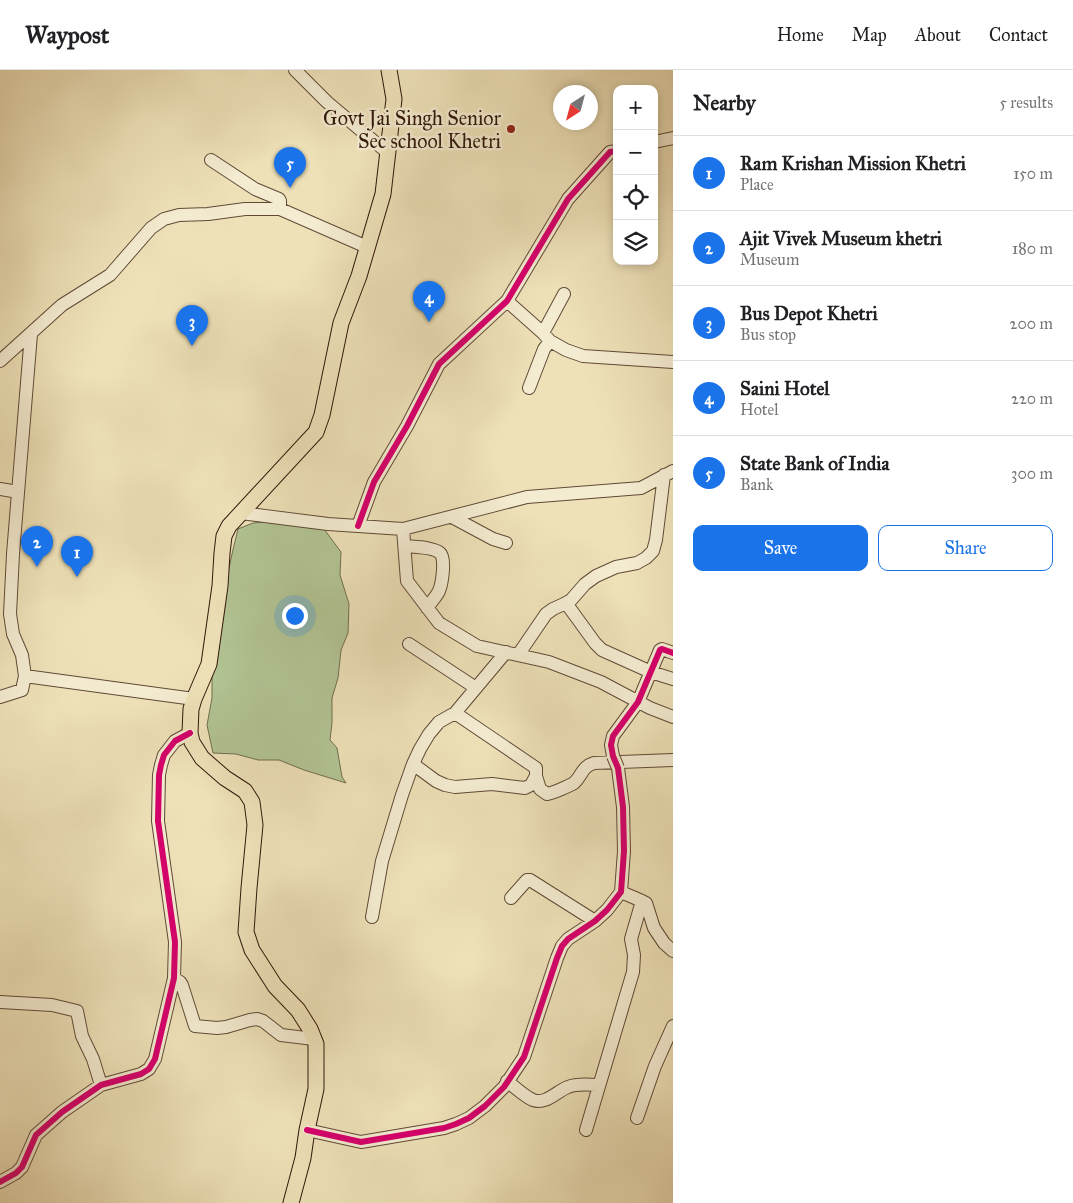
<!DOCTYPE html>
<meta charset="utf-8">
<style>
:root{--surface:#fff;--page:#f2f2f2;--text:#202124;--muted:#757577;--line:#e0e0e0;--accent:#1a73e8}
body{margin:0;font-family:"IM FELL Great Primer",serif;background:var(--page);color:var(--text)}
.controls{position:absolute;right:15px;top:15px;display:grid;overflow:hidden;border-radius:10px;box-shadow:0 2px 8px #0003}
.controls button{width:45px;height:45px;display:grid;place-items:center;padding:0;border:0;border-bottom:1px solid var(--line);background:var(--surface);color:var(--text);font:25px sans-serif}
.compass{position:absolute;left:553px;top:15px;width:45px;height:45px;border-radius:50%;background:var(--surface);box-shadow:0 2px 8px #0003;rotate:216deg}
.you{position:absolute;left:294px;top:545px;width:18px;height:18px;margin:-12px;border:4px solid #fff;border-radius:50%;background:#1a73e8;box-shadow:0 0 0 8px #1a73e833}
.badge{display:grid;place-items:center;width:32px;height:32px;border-radius:50%;background:var(--accent);color:#fff;font-size:16px;font-weight:700}
.pin{position:absolute;translate:-50% -41px;filter:drop-shadow(0 1px 2px #0008)}
.pin::after{content:'';position:absolute;top:26px;width:18px;height:15px;background:inherit;clip-path:polygon(0 0,100% 0,50% 100%)}
.list{margin:0;padding:0;list-style:none}
h2{display:flex;justify-content:space-between;align-items:center;height:65px;margin:0;padding:0 20px;font-size:21px}
h2 small{font-size:16px;font-weight:400;color:var(--muted)}
.list li{display:grid;grid-template-columns:32px 1fr auto;gap:15px;align-items:center;box-sizing:border-box;height:75px;padding:0 20px;border-top:1px solid var(--line)}
.list b{display:block;font-size:19px;white-space:nowrap}
.list p{margin:0;font-size:16px;white-space:nowrap;color:var(--muted)}
.list em{font-size:16px;font-style:normal;color:var(--muted)}
.actions{display:flex;gap:10px;padding:15px 20px}
.actions a{flex:1;padding:11px 0;border:1px solid var(--accent);border-radius:10px;text-align:center;font-size:18px;color:var(--accent)}
.actions .main{background:var(--accent);color:#fff}
.icon{flex:none;width:28px;height:28px;fill:none;stroke:currentColor;stroke-width:2;stroke-linecap:round;stroke-linejoin:round}
.map{position:relative;flex:none;width:673px;height:1133px;overflow:hidden}
header{display:flex;align-items:center;gap:30px;box-sizing:border-box;height:70px;padding:0 25px;background:var(--surface);border-bottom:1px solid var(--line)}
header strong{font-size:24px}
nav{display:flex;gap:28px;margin-inline-start:auto;font-size:18px}
main{display:flex}
aside{flex:1;background:var(--surface)}
.map>svg:first-child{display:block}
.green{fill:#b2c494;stroke:#716e4f}
.lines{fill:none;stroke-linecap:round;stroke-linejoin:round}
.minor-casing{stroke:#604a36;stroke-width:14}
.major-casing{stroke:#30170a;stroke-width:17}
.minor{stroke:#f4ecd1;stroke-width:12}
.major{stroke:#eee1b8;stroke-width:15}
.minor-bridge-casing{stroke:#604a36;stroke-width:14;stroke-linecap:butt}
.minor-bridge{stroke:#f4ecd1;stroke-width:12}
.cycleway-casing{stroke:#f4ecd1;stroke-width:9}
.cycleway{stroke:#d6006c;stroke-width:6}
.poi-dot{fill:#8f2418;stroke:#f4ecd1;stroke-width:2}
.labels{text-anchor:middle;dominant-baseline:central;stroke-width:5;stroke-linejoin:round;paint-order:stroke}
.poi-label{font-size:20px;fill:#30170a;stroke:#f4ecd1;text-anchor:end}
</style>
<header>
<strong>Waypost</strong>
<nav><a>Home</a><a>Map</a><a>About</a><a>Contact</a></nav>
</header>
<main>
<div class="map">
<svg width="673" height="1133" viewBox="0 0 673 1133">
<rect width="100%" height="100%" fill="#eee1b8"/>
<filter id="stains"><feTurbulence type="fractalNoise" baseFrequency=".004" numOctaves="4"/><feColorMatrix values="0 0 0 0 .2 0 0 0 0 .09 0 0 0 0 .02 0 0 0 .5 -.17"/></filter>
<radialGradient id="worn" r=".72"><stop offset=".6" stop-color="#630" stop-opacity="0"/><stop offset="1" stop-color="#630" stop-opacity=".3"/></radialGradient>
<path class="green" d="M275 451 324 459 341 482 340 505 349 534 348 563 341 580 338 608 332 628V653L330 670 337 678 342 707 346 713 304 700 279 690H258L236 684 213 683 207 655 212 628V603L219 579 220 562 225 535 226 513 232 484 238 459 253 453Z"/>
<g class="lines">
<defs>
<path id="minor" d="M295 0 327 32 388 83
M654 72 673 68
M211 90 255 119 279 129 280 131V139
M507 231 543 263 550 271 566 280 583 286 673 292
M543 263 564 224
M0 291 62 235 110 205 151 158 164 149 179 145 208 144 245 139H280L367 177
M529 318 544 279 550 271
M0 419 18 422
M241 443 328 454 403 459 527 427 641 418 673 401
M452 447 493 469 506 473
M358 456 374 412 407 356 439 294 507 231 568 129 610 82 617 81
M403 459 407 511 439 553 477 576 549 592 601 612 650 638 673 647
M405 476C413 477 434 477 440 483 446 488 442 514 439 521 436 527 431 532 427 538
M566 533 595 573 602 580 651 602 673 609
M409 574 476 618
M518 585 546 544 553 539 566 533 571 530 585 514 596 506 616 497 637 493 646 488 653 481 656 470 664 405
M25 606 194 629
M0 627 22 620 25 606 22 585 13 564 10 544 13 484 31 264
M613 686 611 675 613 666 638 632 660 580 662 579 673 583
M413 694 436 711 445 715 455 717 492 714 525 718 531 715 536 706V698L455 643
M536 706 540 719 547 724C553 723 569 716 574 713 583 705 581 697 594 693L673 690
M621 822 642 831 646 833 654 858 664 873 673 881
M511 828 527 810H530L595 851
M372 847 382 791 402 725 413 694 420 679 429 664 439 652 455 643 506 582
M174 908 180 912 182 915 195 956 217 958 226 957 250 950 257 949 263 951 281 965 314 969
M0 932 52 935 77 941 82 966 93 989 101 1015
M507 1011C515 1017 524 1026 533 1030 546 1035 557 1021 568 1017 578 1013 589 1015 599 1015
M637 1048 655 996 673 956
M307 1060 361 1072 444 1058 456 1054 469 1048 485 1036 504 1017 524 987 557 888 562 876 568 869 595 851 607 840 621 822 624 781 623 737 618 698
M586 1060 633 902 634 885 631 869 642 831
M0 1112 16 1103 22 1097 36 1065 62 1042 101 1015 141 1004 149 999 155 989 174 908 175 872 158 751 159 705 161 695 164 685 175 671 190 663"/>
<path id="major" d="M291 1133 303 1088 307 1060 316 1019V974L310 959 298 940 275 916 252 880 246 862 249 818 255 755 252 732 245 721 225 708 202 688 192 672 190 663 191 639 194 629 209 594 220 516 222 483 224 466 229 456 316 362 322 345 341 253 359 206 383 124 394 29 389 0"/>
</defs>
<use href="#minor" class="minor-casing"/>
<use href="#major" class="major-casing"/>
<use href="#minor" class="minor"/>
<use href="#major" class="major"/>
<defs>
<path id="minor-bridge" d="M613 686 618 698"/>
</defs>
<use href="#minor-bridge" class="minor-bridge-casing"/>
<use href="#minor-bridge" class="minor-bridge"/>
<defs>
<path id="cycleway" d="M358 456 374 412 407 356 439 294 507 231 568 129 610 82 617 81
M307 1060 361 1072 444 1058 456 1054 469 1048 485 1036 504 1017 524 987 557 888 562 876 568 869 595 851 607 840 621 822 624 781 623 737 618 698 613 686 611 675 613 666 638 632 660 580 662 579 673 583
M0 1112 16 1103 22 1097 36 1065 62 1042 101 1015 141 1004 149 999 155 989 174 908 175 872 158 751 159 705 161 695 164 685 175 671 190 663"/>
</defs>
<use href="#cycleway" class="cycleway-casing"/>
<use href="#cycleway" class="cycleway"/>
</g>
<circle class="poi-dot" cx="511" cy="59" r="5"/>
<g class="labels">
<g class="poi-label">
<text x="501" y="48">Govt Jai Singh Senior<tspan x="501" dy="23">Sec school Khetri</tspan></text>
</g>
</g>
<rect width="100%" height="100%" filter="url(#stains)"/>
<rect width="100%" height="100%" fill="url(#worn)"/>
</svg>
<div class="controls">
<button>+</button>
<button>−</button>
<button><svg class="icon" aria-label="locate" viewBox="0 0 24 24"><circle cx="12" cy="12" r="6"/><path d="M12 2v4M12 18v4M2 12h4M18 12h4"/></svg></button>
<button><svg class="icon" aria-label="layers" viewBox="0 0 24 24"><path d="M12 4l9 5-9 5-9-5zM3 14l9 5 9-5"/></svg></button>
</div>
<svg class="compass" viewBox="-18 -18 36 36"><path d="M0-13l5 13h-10z" fill="#e53935"/><path d="M0 13l5-13h-10z" fill="#757577"/></svg>
<div class="you"></div>
<div class="pin badge" style="left:77px;top:507px">1</div>
<div class="pin badge" style="left:37px;top:497px">2</div>
<div class="pin badge" style="left:192px;top:276px">3</div>
<div class="pin badge" style="left:429px;top:252px">4</div>
<div class="pin badge" style="left:290px;top:118px">5</div>
</div>
<aside>
<h2>Nearby<small>5 results</small></h2>
<ul class="list">
<li><span class="badge">1</span><div><b>Ram Krishan Mission Khetri</b><p>Place</p></div><em>150 m</em></li>
<li><span class="badge">2</span><div><b>Ajit Vivek Museum khetri</b><p>Museum</p></div><em>180 m</em></li>
<li><span class="badge">3</span><div><b>Bus Depot Khetri</b><p>Bus stop</p></div><em>200 m</em></li>
<li><span class="badge">4</span><div><b>Saini Hotel</b><p>Hotel</p></div><em>220 m</em></li>
<li><span class="badge">5</span><div><b>State Bank of India</b><p>Bank</p></div><em>300 m</em></li>
</ul>
<div class="actions"><a class="main">Save</a><a>Share</a></div>
</aside>
</main>
